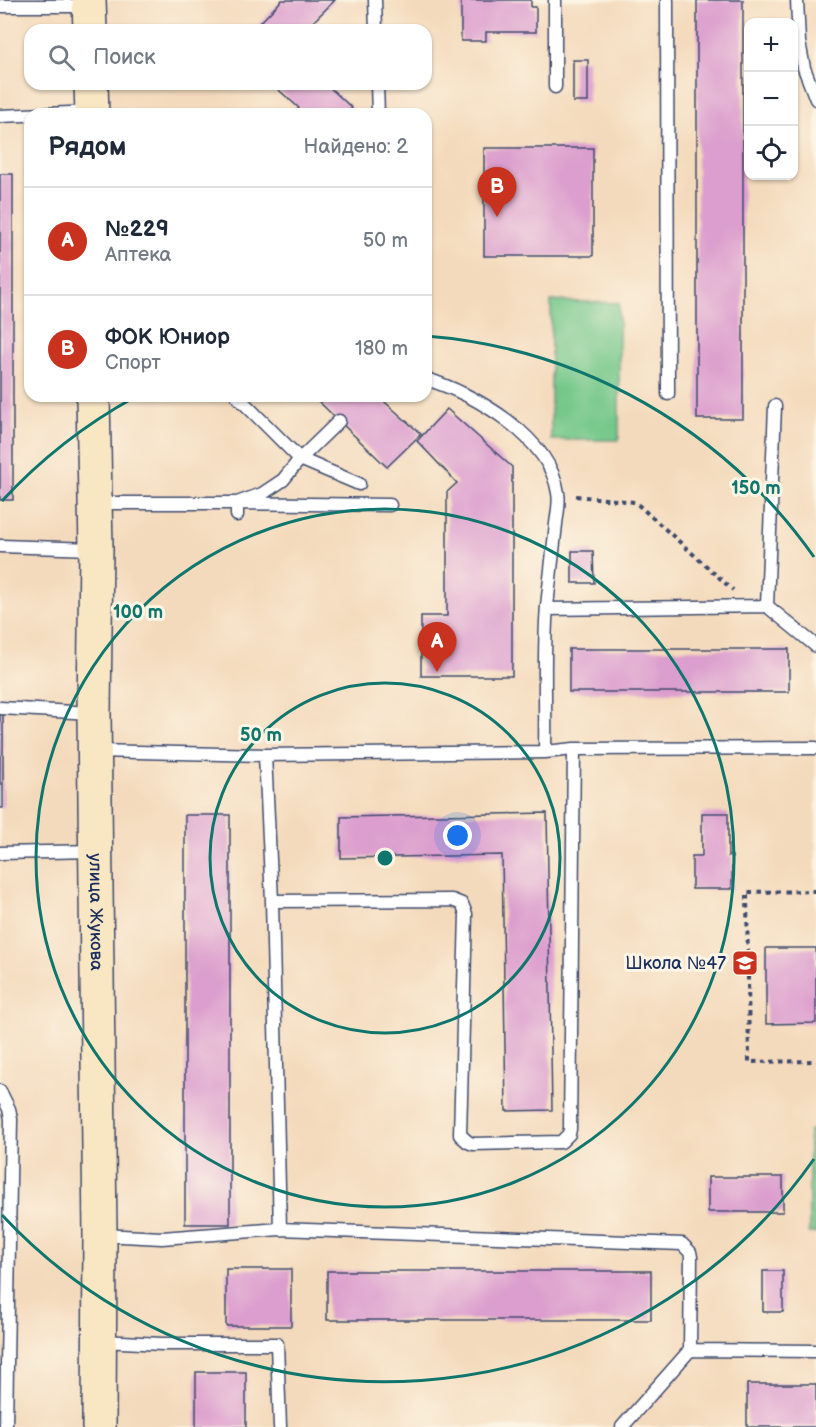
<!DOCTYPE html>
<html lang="ru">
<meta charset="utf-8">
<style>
:root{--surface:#fff;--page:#f2f2f3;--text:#1f2937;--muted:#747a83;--line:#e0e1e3;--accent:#c8321e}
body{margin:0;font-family:"Balsamiq Sans",sans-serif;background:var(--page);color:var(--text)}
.controls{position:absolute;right:18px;top:18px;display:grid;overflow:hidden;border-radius:12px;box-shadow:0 2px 4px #0004}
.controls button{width:54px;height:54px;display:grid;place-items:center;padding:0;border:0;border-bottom:2px solid var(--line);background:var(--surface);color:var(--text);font:30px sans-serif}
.you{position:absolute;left:458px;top:836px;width:21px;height:21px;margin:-15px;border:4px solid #fff;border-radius:50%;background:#1a73e8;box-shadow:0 0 0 9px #1a73e833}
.badge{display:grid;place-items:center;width:39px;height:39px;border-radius:50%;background:var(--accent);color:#fff;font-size:20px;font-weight:700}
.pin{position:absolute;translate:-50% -50px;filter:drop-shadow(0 2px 3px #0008)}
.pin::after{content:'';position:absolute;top:32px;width:21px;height:18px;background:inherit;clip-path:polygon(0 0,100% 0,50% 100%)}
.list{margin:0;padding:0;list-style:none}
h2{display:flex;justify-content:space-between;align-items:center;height:78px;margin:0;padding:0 24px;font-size:26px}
h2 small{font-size:20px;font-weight:400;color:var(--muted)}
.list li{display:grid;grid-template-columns:39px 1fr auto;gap:18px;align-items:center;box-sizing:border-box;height:108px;padding:0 24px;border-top:2px solid var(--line)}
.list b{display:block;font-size:22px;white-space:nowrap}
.list p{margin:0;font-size:20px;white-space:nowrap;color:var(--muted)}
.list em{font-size:20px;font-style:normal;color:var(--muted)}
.icon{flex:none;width:33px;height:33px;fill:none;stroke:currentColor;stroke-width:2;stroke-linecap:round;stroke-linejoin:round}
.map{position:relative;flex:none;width:816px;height:1427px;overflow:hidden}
.search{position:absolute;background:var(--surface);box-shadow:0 2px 4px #0004;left:24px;top:24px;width:408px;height:66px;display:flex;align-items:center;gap:15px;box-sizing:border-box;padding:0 21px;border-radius:18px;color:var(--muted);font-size:22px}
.panel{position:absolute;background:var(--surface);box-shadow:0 2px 4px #0004;left:24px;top:108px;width:408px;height:294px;border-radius:18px}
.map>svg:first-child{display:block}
.green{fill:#76c88a;stroke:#487c74;stroke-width:1.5}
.building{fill:#dc9ece}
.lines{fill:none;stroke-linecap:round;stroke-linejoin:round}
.lane-casing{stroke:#3c496c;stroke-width:15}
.secondary-casing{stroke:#3c496c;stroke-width:36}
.path{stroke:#3c496c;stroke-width:4;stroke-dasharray:4.5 4.5;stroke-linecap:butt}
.lane{stroke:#fff;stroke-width:12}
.secondary{stroke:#f9e7c3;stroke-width:33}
.ring{fill:none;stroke:#0f766e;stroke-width:3}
.labels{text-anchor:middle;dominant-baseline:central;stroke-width:6;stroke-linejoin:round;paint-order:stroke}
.street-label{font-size:18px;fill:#1b2f5e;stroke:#fcf5e5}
.poi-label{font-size:18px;fill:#1b2f5e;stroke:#fcf5e5;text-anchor:end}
.centre{fill:#0f766e;stroke:#fcf5e5;stroke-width:3}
.ring-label{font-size:18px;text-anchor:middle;font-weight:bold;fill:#0f766e;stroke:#fcf5e5;stroke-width:6;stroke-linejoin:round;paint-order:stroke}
</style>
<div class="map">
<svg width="816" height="1427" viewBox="0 0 816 1427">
<rect width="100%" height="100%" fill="#fcf5e5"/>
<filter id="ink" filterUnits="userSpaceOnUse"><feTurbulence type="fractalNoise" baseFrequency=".0167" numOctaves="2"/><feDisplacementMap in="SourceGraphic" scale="12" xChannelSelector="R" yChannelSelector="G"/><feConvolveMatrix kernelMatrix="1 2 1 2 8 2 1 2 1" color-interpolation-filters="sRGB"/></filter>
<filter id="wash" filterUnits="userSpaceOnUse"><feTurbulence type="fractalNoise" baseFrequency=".008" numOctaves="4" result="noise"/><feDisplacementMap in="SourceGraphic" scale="24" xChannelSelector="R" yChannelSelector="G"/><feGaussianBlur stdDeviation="1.35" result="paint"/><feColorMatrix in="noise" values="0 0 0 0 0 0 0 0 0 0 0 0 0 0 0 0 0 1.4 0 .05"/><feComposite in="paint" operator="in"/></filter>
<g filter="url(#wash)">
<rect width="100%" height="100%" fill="#f4dabc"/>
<path class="green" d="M551 301 619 303V440H551Z
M809 1130H816V1233H809Z"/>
<g id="blocks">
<path class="building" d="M282 0H335L305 30H253Z
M461 0H531V7H536V32H486V41H461Z
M697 0H743V419H697Z
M573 60H588V102H573Z
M272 84H326L352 108 346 114H293L299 108Z
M484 148H593V256H484Z
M0 174H13V500H0Z
M313 396H378L421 434 387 467Z
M447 409 512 467V676H421V616H447V492L457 483 417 441Z
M572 551H593L594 583H572Z
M569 649H789V692H569Z
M0 710H3V808H0Z
M547 813 552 1110 506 1111 502 855 341 858V817Z
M702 813H728V856H732V889H692V856H702Z
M185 815H230V1224H185Z
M766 948H816V1023L766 1024Z
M708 1177H783V1212H708Z
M226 1269H291V1326H226Z
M327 1271H651V1320H327Z
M763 1271H783V1312H763Z
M196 1372H246V1427H196Z
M747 1384H816V1427H747Z"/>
</g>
</g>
<g filter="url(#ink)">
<use href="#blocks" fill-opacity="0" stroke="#3c496c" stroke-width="1.5"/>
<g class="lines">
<defs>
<path id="lane" d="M375 0 376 30
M555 0V87
M667 0 668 394
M797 0 799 42 804 68 816 99
M0 6H89
M377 84 378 114
M0 116 92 112
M426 379C475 394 550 437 558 493 560 503 557 514 556 524 553 552 550 579 547 606 543 654 546 703 545 752
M237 396 300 459 359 484
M95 503H237L262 494 283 480 300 459 339 421
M237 515V503L390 505
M0 546 94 549
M767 606 816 646
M547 609 767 606 775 406
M0 708 92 713
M96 751 265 755 545 752 574 749 816 748
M265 755 272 901 280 1229
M0 853 95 851
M272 901 452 900 462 904 466 914 460 1135 468 1142 473 1144 561 1142 569 1134 570 1129 574 749
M0 1091 9 1109 11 1119 6 1427
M102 1235 162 1238 280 1229 682 1244 690 1252 691 1257 690 1350
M102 1341 162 1344H277L280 1427
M622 1427 690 1350 816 1351"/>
<g id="secondary">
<path d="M89 0 90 30"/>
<path d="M91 84 92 114"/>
<path id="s1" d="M93 396 96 549 94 713 100 1235 99 1427"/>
</g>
</defs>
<use href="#lane" class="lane-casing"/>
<use href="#secondary" class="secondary-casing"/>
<path class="path" d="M576 496 635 502 733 590
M816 891 747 892 749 1062 816 1061"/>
<use href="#lane" class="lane"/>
<use href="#secondary" class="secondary"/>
</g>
</g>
<g class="ring">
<circle cx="385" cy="858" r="175"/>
<circle cx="385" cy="858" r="349"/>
<path d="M814 1159A524 524 0 0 1 2 1215M2 501A524 524 0 0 1 135 397M426 336A524 524 0 0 1 814 557"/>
</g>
<defs>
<symbol id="school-square" viewBox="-11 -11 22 22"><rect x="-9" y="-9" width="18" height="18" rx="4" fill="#c8321e" stroke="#fcf5e5"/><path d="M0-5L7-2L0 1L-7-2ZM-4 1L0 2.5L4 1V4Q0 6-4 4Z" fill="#fff"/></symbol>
</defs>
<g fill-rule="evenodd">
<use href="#school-square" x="730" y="948" width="30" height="30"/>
</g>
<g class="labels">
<g class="street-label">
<text stroke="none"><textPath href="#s1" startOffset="516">улица Жукова</textPath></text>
</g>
<g class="poi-label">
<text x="726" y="963">Школа №47</text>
</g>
</g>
<circle cx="385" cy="858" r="9" class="centre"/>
<g class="ring-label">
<text x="756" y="494">150 m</text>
<text x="138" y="618">100 m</text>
<text x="261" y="741">50 m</text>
</g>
</svg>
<div class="controls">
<button>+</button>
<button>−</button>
<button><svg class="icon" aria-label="locate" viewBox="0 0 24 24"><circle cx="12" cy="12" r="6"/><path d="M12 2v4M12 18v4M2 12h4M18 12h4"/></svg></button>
</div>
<div class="you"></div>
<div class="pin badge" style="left:437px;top:672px">A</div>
<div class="pin badge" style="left:497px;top:217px">B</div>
<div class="search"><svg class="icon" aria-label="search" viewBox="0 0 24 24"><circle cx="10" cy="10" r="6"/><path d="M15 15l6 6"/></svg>Поиск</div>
<section class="panel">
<h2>Рядом<small>Найдено: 2</small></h2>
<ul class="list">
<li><span class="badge">A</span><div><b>№229</b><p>Аптека</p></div><em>50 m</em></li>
<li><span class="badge">B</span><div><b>ФОК Юниор</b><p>Спорт</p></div><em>180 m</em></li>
</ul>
</section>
</div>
